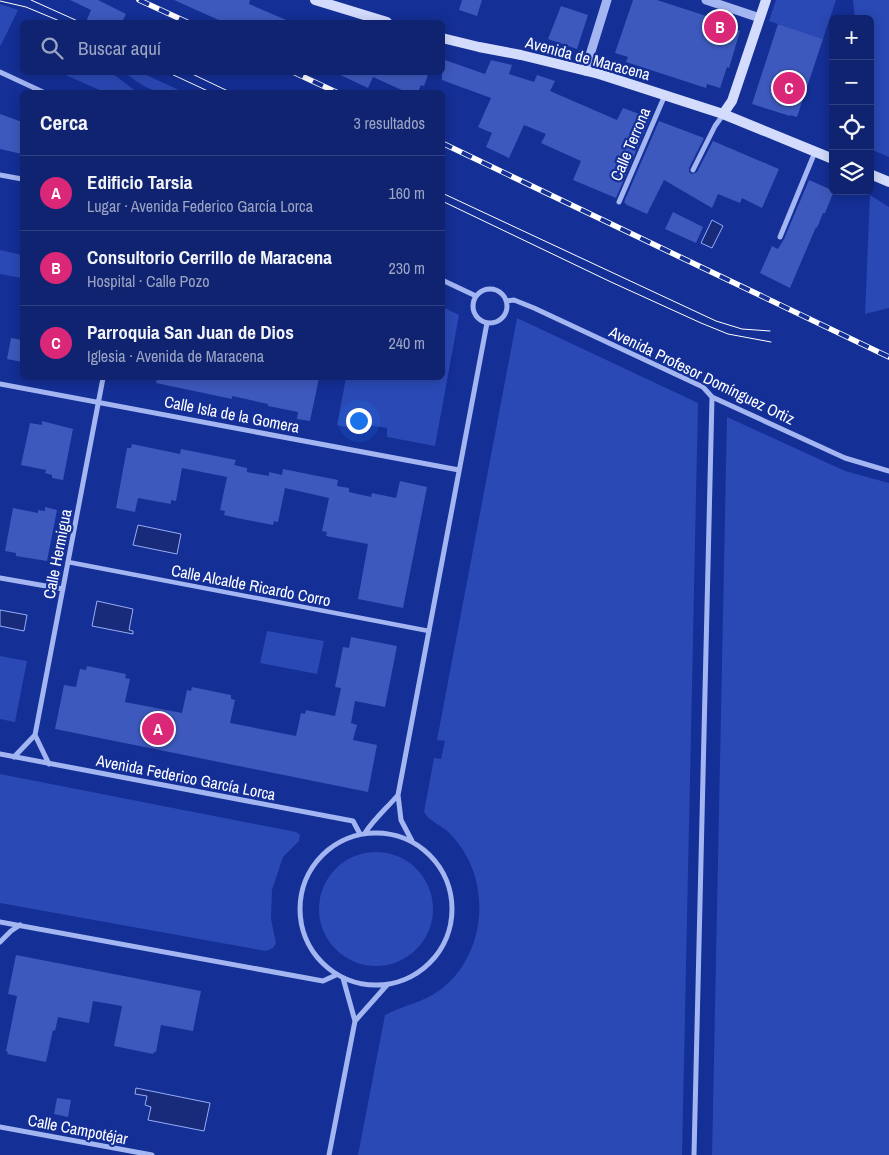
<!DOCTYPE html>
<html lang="es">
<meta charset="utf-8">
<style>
:root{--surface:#0f2370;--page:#182b75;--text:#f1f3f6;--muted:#9ba4c3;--line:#2f4083;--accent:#db2777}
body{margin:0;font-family:"Archivo Narrow",sans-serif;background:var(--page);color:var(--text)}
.controls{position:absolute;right:15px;top:15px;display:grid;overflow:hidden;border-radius:8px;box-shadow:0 2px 12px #0003}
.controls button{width:45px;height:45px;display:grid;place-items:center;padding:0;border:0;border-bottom:1px solid var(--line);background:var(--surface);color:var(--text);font:25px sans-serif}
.you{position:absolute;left:358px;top:420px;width:18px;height:18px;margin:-12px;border:4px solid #fff;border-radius:50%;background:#1a73e8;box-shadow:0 0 0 8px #1a73e833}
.badge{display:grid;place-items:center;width:32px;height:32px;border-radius:50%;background:var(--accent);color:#fff;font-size:16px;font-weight:700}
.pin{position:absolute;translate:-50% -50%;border:2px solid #fff;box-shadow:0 1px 5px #0006}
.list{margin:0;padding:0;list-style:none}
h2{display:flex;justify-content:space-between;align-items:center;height:65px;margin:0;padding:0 20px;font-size:21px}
h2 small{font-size:16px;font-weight:400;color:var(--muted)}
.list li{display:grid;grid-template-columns:32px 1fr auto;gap:15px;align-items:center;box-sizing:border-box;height:75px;padding:0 20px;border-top:1px solid var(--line)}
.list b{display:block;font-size:19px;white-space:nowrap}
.list p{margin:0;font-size:16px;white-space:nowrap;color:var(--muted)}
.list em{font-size:16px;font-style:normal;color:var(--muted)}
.icon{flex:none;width:28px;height:28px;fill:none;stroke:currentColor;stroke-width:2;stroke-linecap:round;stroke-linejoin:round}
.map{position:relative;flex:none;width:889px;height:1155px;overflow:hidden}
.search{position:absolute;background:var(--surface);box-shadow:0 2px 12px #0003;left:20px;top:20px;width:425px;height:55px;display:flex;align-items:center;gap:12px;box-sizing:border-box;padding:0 18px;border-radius:8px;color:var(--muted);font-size:19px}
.panel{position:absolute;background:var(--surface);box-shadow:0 2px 12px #0003;left:20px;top:90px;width:425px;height:290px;border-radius:8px}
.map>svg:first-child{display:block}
.green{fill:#2a49b5}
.water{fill:#172b7a;stroke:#97adf5}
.building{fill:#3d59bd}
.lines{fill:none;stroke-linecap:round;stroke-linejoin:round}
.pedestrian{stroke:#a4b6f2;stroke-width:4.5}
.minor{stroke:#a4b6f2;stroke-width:5}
.tertiary{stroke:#a4b6f2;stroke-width:9}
.secondary{stroke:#d3dcfc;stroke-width:10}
.tram{stroke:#fff;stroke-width:1}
.rail-casing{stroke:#fff;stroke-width:5.5}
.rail{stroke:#142f96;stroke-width:4;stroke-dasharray:11;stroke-linecap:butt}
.labels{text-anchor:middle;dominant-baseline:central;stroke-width:4.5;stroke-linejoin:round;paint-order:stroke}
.street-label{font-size:16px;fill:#fff;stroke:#142f96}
</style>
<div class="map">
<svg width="889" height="1155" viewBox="0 0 889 1155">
<rect width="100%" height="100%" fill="#142f96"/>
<path class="green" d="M776 0H836L823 39 769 21Z
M853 0H889V157L870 149V19H855Z
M0 4 18 10 1 45H0Z
M106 73 113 74 137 92H104L61 73Z
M126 73H142L183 92C161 98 142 87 126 73Z
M870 195 889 207V308L865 314Z
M0 250 22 255 21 278 0 274Z
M443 307 459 315 435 446 387 437V428L368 425 367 432 337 425 346 378H442Z
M517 318 698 403 682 1155H358L385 1015C404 1005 422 1003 440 990 482 959 491 895 464 852 460 845 453 836 447 831 439 824 429 821 424 812L434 758 441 759 445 741 437 740Z
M727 417 845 471 889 483V1155H712Z
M267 631 324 641 317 674 260 663Z
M0 656 27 661 15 722 0 719Z
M0 774 296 832 300 835 299 841 283 857 272 890 271 919 276 943 273 948 266 951 0 903Z
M319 909a57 57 0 1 1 114 0a57 57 0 1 1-114 0Z"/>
<path class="water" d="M712 220 723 226 712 248 701 243Z
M138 525 181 534 177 554 133 545Z
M97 601 133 609 129 630 133 631V634L92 626Z
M0 610 27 615 24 631 0 626Z
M136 1088 210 1103 204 1131 148 1120 151 1107 145 1105 147 1096 135 1094Z"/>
<path class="building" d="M70 0H98L126 14 122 22H86L91 10Z
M174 0H250L249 4 291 22H223Z
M462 0H482L477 16 459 10Z
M633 0H657L728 23 726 27 740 31 729 68 727 67 720 88 707 84 706 88 626 62 628 57 615 53Z
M561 6 588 15 577 49 548 39Z
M778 24 823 39 797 117 790 115V116L752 104Z
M442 59 485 74 491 60 512 65 509 74 534 82 537 75 555 81 550 91 617 120 623 108 650 118 616 198 573 180 581 161 541 143 546 134 524 125 509 158 486 147 492 133 478 127 491 98 442 80Z
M334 72H429L424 86 421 85 418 92H406L373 77 368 88Z
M0 114 22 122V154L0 149Z
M659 121 704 138 689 168V172L692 174 697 172 713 141 779 169 762 208 742 198 740 203 718 194 712 208 664 180 647 214 627 205 624 202Z
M809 180 834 191 825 213H823L817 228 816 227 790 288 760 273 772 246 778 249 784 239Z
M673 212 703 227 696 243 665 229Z
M11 338 22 340V362L7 359Z
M157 378H319L310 421 297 419 298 412 268 406V404L232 396V399L156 383Z
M42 421 73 429 63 480 52 478V475L45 473 46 470 21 465 30 423 42 425Z
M132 444 180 454 181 449 236 460 234 465 247 468V472L269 476V472L282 475 283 469 338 480 337 486 349 488V492L371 497 372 493 396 498 400 481 427 487 403 608 358 599 368 544 326 536 327 532 322 531 329 498 285 488 278 522 274 521 273 525 237 518 224 515 225 511 220 510 227 477 182 468 176 501 171 500V504L138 498 135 512 116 508 127 448H131Z
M45 507 57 510 47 561 16 556V553L5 551 13 508 38 513V510L45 511Z
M351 637 397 646 385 707 355 701 351 723 357 725 353 740 377 745 368 792 55 729 64 685 76 687 80 669 86 670 87 666 126 674 125 678 130 679 125 702 182 713 187 690 191 691 192 687 231 695V699L235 700 230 723 296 736 301 713 305 714 306 710 335 716 341 688 335 687 343 647 349 648Z
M16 955 201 991 193 1031 161 1025 156 1052H154L153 1054 114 1046 122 1006 93 1001 89 1023 58 1017 55 1031 53 1030 46 1062 7 1054 8 1052 6 1051 17 996 8 994Z
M57 1098 71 1100 68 1117 54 1114Z"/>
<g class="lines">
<path class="pedestrian" d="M68 562 429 631"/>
<path class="minor" d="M0 72 43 92
M693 170 715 126 723 115
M0 175 22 179
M619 202 665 95
M780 237 815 152
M442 280 476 296
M473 306a17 17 0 1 1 34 0a17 17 0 1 1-34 0Z
M506 301 514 300 534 308 703 387 712 397 845 458 889 471
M0 384 459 470
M0 578 63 589
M35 735 49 764
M0 754 353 821 360 834
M14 757 35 735 103 378
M300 909a76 76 0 1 1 152 0a76 76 0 1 1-152 0Z
M365 833C374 819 387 808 398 795
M412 841 401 820 398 795 487 323
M0 922 323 981 336 975
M0 942 11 931 20 925
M355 1021 387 985
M0 1127 152 1155
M329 1155 355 1021 343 978
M694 1155 712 397"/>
<path class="tertiary" d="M706 0 760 18
M585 71 607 0"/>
<path class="secondary" d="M315 0 387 22
M442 38 479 47 521 55 599 74 723 114 833 159
M723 114 732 101 766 0
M870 174 889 182"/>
<path class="tram" d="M31 0 80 22
M0 1 26 7 62 22
M167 72 210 92
M188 72 230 92
M442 193 716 321 742 329 770 331
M442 201 611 282 701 323 728 334 771 342"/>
<defs>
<path id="rail" d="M139 0 187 22
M293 72 336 92
M442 143 889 357"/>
</defs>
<use href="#rail" class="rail-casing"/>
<use href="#rail" class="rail"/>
</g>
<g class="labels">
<g class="street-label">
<text transform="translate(588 58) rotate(15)">Avenida de Maracena</text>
<text transform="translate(630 144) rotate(-67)">Calle Terrona</text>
<text transform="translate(702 375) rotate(26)">Avenida Profesor Domínguez Ortiz</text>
<text transform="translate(232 414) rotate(11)">Calle Isla de la Gomera</text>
<text transform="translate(57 554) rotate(-79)">Calle Hermigua</text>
<text transform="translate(251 585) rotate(11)">Calle Alcalde Ricardo Corro</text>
<text transform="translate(186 777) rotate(11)">Avenida Federico García Lorca</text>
<text transform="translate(78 1129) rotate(11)">Calle Campotéjar</text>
</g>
</g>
</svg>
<div class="controls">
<button>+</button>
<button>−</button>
<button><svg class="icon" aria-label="locate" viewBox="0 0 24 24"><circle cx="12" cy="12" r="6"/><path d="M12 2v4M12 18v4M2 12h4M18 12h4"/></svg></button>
<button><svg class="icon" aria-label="layers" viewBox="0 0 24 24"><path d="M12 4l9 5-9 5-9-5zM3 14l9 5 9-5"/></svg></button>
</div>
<div class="you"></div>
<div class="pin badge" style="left:158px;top:729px">A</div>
<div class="pin badge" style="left:720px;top:27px">B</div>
<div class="pin badge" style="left:789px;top:88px">C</div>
<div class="search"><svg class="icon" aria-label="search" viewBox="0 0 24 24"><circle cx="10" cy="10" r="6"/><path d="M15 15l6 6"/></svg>Buscar aquí</div>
<section class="panel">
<h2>Cerca<small>3 resultados</small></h2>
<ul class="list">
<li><span class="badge">A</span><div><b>Edificio Tarsia</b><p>Lugar · Avenida Federico García Lorca</p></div><em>160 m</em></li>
<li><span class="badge">B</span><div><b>Consultorio Cerrillo de Maracena</b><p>Hospital · Calle Pozo</p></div><em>230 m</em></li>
<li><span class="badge">C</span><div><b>Parroquia San Juan de Dios</b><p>Iglesia · Avenida de Maracena</p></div><em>240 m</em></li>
</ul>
</section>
</div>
